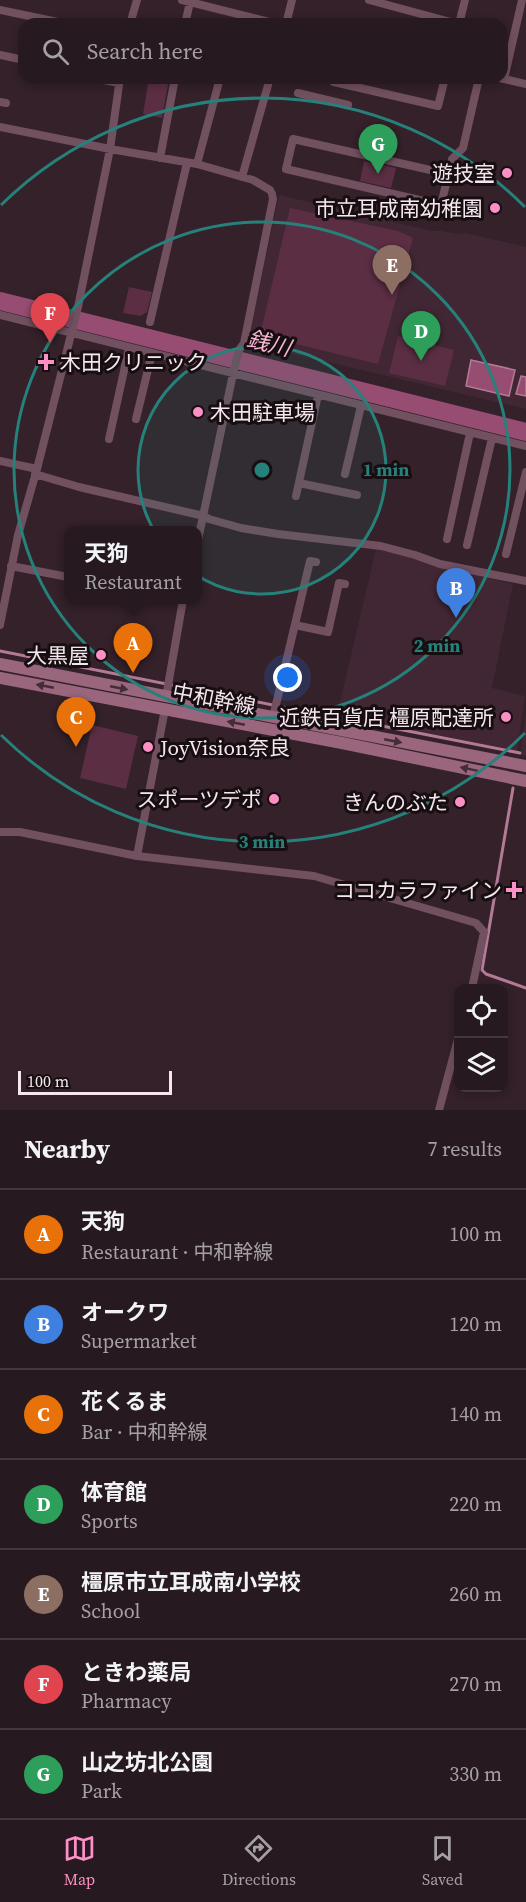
<!DOCTYPE html>
<meta charset="utf-8">
<style>
:root{--surface:#271920;--page:#2f2229;--text:#f1f3f6;--muted:#a4a0a5;--line:#43383e;--accent:#fc8fc3}
body{margin:0;font-family:"Source Serif 4","Noto Sans JP",serif;background:var(--page);color:var(--text)}
.controls{position:absolute;right:18px;bottom:18px;display:grid;overflow:hidden;border-radius:12px;box-shadow:0 3px 9px #0003}
.controls button{width:54px;height:54px;display:grid;place-items:center;padding:0;border:0;border-bottom:2px solid var(--line);background:var(--surface);color:var(--text);font:30px sans-serif}
.scale{position:absolute;left:18px;bottom:15px;width:154px;box-sizing:border-box;padding-left:6px;border:3px solid #f5e7ed;border-top:0;font-size:16px;line-height:21px;white-space:nowrap;color:#f5e7ed;-webkit-text-stroke:4px #160e11;paint-order:stroke}
.you{position:absolute;left:288px;top:678px;width:21px;height:21px;margin:-15px;border:4px solid #fff;border-radius:50%;background:#1a73e8;box-shadow:0 0 0 9px #1a73e833}
.badge{display:grid;place-items:center;width:39px;height:39px;border-radius:50%;background:var(--accent);color:#fff;font-size:20px;font-weight:700}
.pin{position:absolute;translate:-50% -50px;filter:drop-shadow(0 2px 3px #0008)}
.pin::after{content:'';position:absolute;top:32px;width:21px;height:18px;background:inherit;clip-path:polygon(0 0,100% 0,50% 100%)}
.popup{position:absolute;left:64px;top:526px;width:138px;height:78px;box-sizing:border-box;display:grid;place-content:center;border-radius:12px;background:var(--surface);filter:drop-shadow(0 2px 4px #0005);font-size:20px;white-space:nowrap;color:var(--muted)}
.popup b{font-size:22px;color:var(--text)}
.popup::after{content:'';position:absolute;left:50%;top:100%;margin-left:-12px;border:12px solid transparent;border-top-color:var(--surface)}
.list{margin:0;padding:0;list-style:none}
h2{display:flex;justify-content:space-between;align-items:center;height:78px;margin:0;padding:0 24px;font-size:26px}
h2 small{font-size:20px;font-weight:400;color:var(--muted)}
.list li{display:grid;grid-template-columns:39px 1fr auto;gap:18px;align-items:center;box-sizing:border-box;height:90px;padding:0 24px;border-top:2px solid var(--line)}
.list b{display:block;font-size:22px;white-space:nowrap}
.list p{margin:0;font-size:20px;white-space:nowrap;color:var(--muted)}
.list em{font-size:20px;font-style:normal;color:var(--muted)}
.icon{flex:none;width:33px;height:33px;fill:none;stroke:currentColor;stroke-width:2;stroke-linecap:round;stroke-linejoin:round}
.map{position:relative;flex:none;width:526px;height:1110px;overflow:hidden}
.search{position:absolute;background:var(--surface);box-shadow:0 3px 9px #0003;left:18px;right:18px;top:18px;height:66px;display:flex;align-items:center;gap:15px;box-sizing:border-box;padding:0 21px;border-radius:18px;color:var(--muted);font-size:22px}
.sheet{height:708px;background:var(--surface)}
nav{display:flex;justify-content:space-around;align-items:center;box-sizing:border-box;height:84px;border-top:2px solid var(--line);background:var(--surface);font-size:16px;color:var(--muted)}
nav a{display:grid;justify-items:center;gap:3px}
nav .on{color:var(--accent)}
.map>svg:first-child{display:block}
.built{fill:#412733}
.green{fill:#5b2e44}
.water{fill:#974c71;stroke:#b37a96;stroke-width:1.5}
.lines{fill:none;stroke-linecap:round;stroke-linejoin:round}
.stream{stroke:#b37a96;stroke-width:3}
.river{stroke:#974c71;stroke-width:18}
.street{stroke:#71505f;stroke-width:8}
.secondary{stroke:#9a667e;stroke-width:12}
.oneway{fill:#442d37}
.ring{fill:none;stroke:#26817b;stroke-width:3}
.poi-dot{fill:#fc8fc3;stroke:#160e11;stroke-width:2}
.labels{text-anchor:middle;dominant-baseline:central;stroke-width:6;stroke-linejoin:round;paint-order:stroke}
.poi-label{font-size:21px;fill:#f5e7ed;stroke:#160e11;text-anchor:end}
.street-label{font-size:21px;fill:#f5e7ed;stroke:#160e11}
.water-label{font-size:22px;font-style:italic;fill:#f6b5d2;stroke:#160e11}
.centre{fill:#26817b;stroke:#160e11;stroke-width:3}
.ring-label{font-size:18px;text-anchor:middle;font-weight:bold;fill:#26817b;stroke:#160e11;stroke-width:6;stroke-linejoin:round;paint-order:stroke}
</style>
<div class="map">
<svg width="526" height="1110" viewBox="0 0 526 1110">
<rect width="100%" height="100%" fill="#34212a"/>
<path class="built" d="M279 195 432 231H442L457 234 466 233 526 247V409L248 343Z
M376 549 420 558 433 565 513 584 492 688 525 696 517 751 337 715Z
M526 714V756L520 755Z"/>
<path class="green" d="M149 78 169 79 162 118 143 114Z
M364 161 396 168 391 188 360 181Z
M290 208 398 231 413 238 378 364 260 335Z
M129 287 152 292 147 312 141 316 123 313Z
M398 336 454 350 445 386 389 373Z
M92 725 138 736 126 789 80 778Z"/>
<path class="water" d="M471 360 515 370 509 396 466 386Z
M521 376 526 377V396L516 394Z"/>
<g class="lines">
<path class="stream" d="M0 651 318 714
M367 723 520 753
M513 788 482 970 486 974 526 988"/>
<path class="river" d="M0 301 526 432"/>
<path class="street" d="M182 0 277 24
M369 0 458 24
M0 10 67 24
M130 24 137 0
M185 24 190 2
M286 24 292 0
M459 24 465 0
M0 55 24 60
M93 78 119 83
M335 78 334 82 438 106 445 78
M500 78 526 84
M504 79 522 0
M298 93 348 105
M0 102 6 103
M0 127 110 149 197 164 253 180 270 190
M160 158 175 78
M197 164 220 78
M448 174 293 139 286 169 441 205 452 159 463 148 479 78
M242 177 270 78
M0 315 526 446
M150 322 187 163
M136 419 152 353
M109 439 129 348
M0 461 37 469
M35 474 79 487 204 516 209 519 241 528 278 534 381 546 415 555 440 564 526 581
M345 474 361 406
M299 483 357 495
M296 496 318 395
M447 539 470 433
M198 540 233 374 239 350 244 343 273 199 272 194
M467 545 492 438
M506 554 526 472
M11 566 68 577
M0 625 18 535 37 469 78 307 110 149 120 78
M295 625 328 632 339 583 345 584
M166 697 183 600
M273 717 310 561 316 562
M0 832H20L137 856 314 876 476 923 484 932 472 988
M137 856 165 709
M439 1110 458 1039"/>
<path class="secondary" d="M0 664 526 766
M0 678 342 743 526 781"/>
</g>
<defs><path id="oneway-solid" d="M-6-.8H1V-3.2L6.5 0L1 3.2V.8H-6Z" transform="scale(1.5)"/></defs>
<g class="oneway">
<use href="#oneway-solid" transform="translate(45 686) rotate(-169)"/>
<use href="#oneway-solid" transform="translate(119 688) rotate(11)"/>
<use href="#oneway-solid" transform="translate(236 723) rotate(-169)"/>
<use href="#oneway-solid" transform="translate(393 741) rotate(11)"/>
<use href="#oneway-solid" transform="translate(469 769) rotate(-168)"/>
</g>
<circle cx="262" cy="470" r="124" fill="#26817b" fill-opacity=".12"/>
<g class="ring">
<circle cx="262" cy="470" r="124"/>
<circle cx="262" cy="470" r="248"/>
<path d="M525 733A372 372 0 0 1 1 735M1 205A372 372 0 0 1 525 207"/>
</g>
<g class="poi-dot">
<circle cx="507" cy="173" r="6"/>
<circle cx="495" cy="208" r="6"/>
<path d="M43 353h6v6h6v6h-6v6h-6v-6h-6v-6h6z"/>
<circle cx="198" cy="412" r="6"/>
<circle cx="101" cy="655" r="6"/>
<circle cx="506" cy="717" r="6"/>
<circle cx="148" cy="747" r="6"/>
<circle cx="274" cy="799" r="6"/>
<circle cx="460" cy="802" r="6"/>
<path d="M511 881h6v6h6v6h-6v6h-6v-6h-6v-6h6z"/>
</g>
<g class="labels">
<g class="poi-label">
<text x="495" y="173">遊技室</text>
<text x="483" y="208">市立耳成南幼稚園</text>
<text x="60" y="362" text-anchor="start">木田クリニック</text>
<text x="210" y="412" text-anchor="start">木田駐車場</text>
<text x="89" y="655">大黒屋</text>
<text x="494" y="717">近鉄百貨店 橿原配達所</text>
<text x="160" y="747" text-anchor="start">JoyVision奈良</text>
<text x="262" y="799">スポーツデポ</text>
<text x="448" y="802">きんのぶた</text>
<text x="502" y="890">ココカラファイン</text>
</g>
<g class="street-label">
<text transform="translate(214 699) rotate(11)">中和幹線</text>
</g>
<g class="water-label">
<text transform="translate(269 343) rotate(14)">銭川</text>
</g>
</g>
<circle cx="262" cy="470" r="9" class="centre"/>
<g class="ring-label">
<text x="386" y="476">1 min</text>
<text x="437" y="652">2 min</text>
<text x="262" y="848">3 min</text>
</g>
</svg>
<div class="controls">
<button><svg class="icon" aria-label="locate" viewBox="0 0 24 24"><circle cx="12" cy="12" r="6"/><path d="M12 2v4M12 18v4M2 12h4M18 12h4"/></svg></button>
<button><svg class="icon" aria-label="layers" viewBox="0 0 24 24"><path d="M12 4l9 5-9 5-9-5zM3 14l9 5 9-5"/></svg></button>
</div>
<div class="scale">100 m</div>
<div class="you"></div>
<div class="pin badge" style="left:133px;top:673px;background:#e8710a">A</div>
<div class="popup"><b>天狗</b>Restaurant</div>
<div class="pin badge" style="left:456px;top:618px;background:#3f7fe0">B</div>
<div class="pin badge" style="left:76px;top:747px;background:#e8710a">C</div>
<div class="pin badge" style="left:421px;top:361px;background:#2e9e5b">D</div>
<div class="pin badge" style="left:392px;top:295px;background:#8d6e63">E</div>
<div class="pin badge" style="left:50px;top:343px;background:#e0444e">F</div>
<div class="pin badge" style="left:378px;top:174px;background:#2e9e5b">G</div>
<div class="search"><svg class="icon" aria-label="search" viewBox="0 0 24 24"><circle cx="10" cy="10" r="6"/><path d="M15 15l6 6"/></svg>Search here</div>
</div>
<section class="sheet">
<h2>Nearby<small>7 results</small></h2>
<ul class="list">
<li><span class="badge" style="background:#e8710a">A</span><div><b>天狗</b><p>Restaurant · 中和幹線</p></div><em>100 m</em></li>
<li><span class="badge" style="background:#3f7fe0">B</span><div><b>オークワ</b><p>Supermarket</p></div><em>120 m</em></li>
<li><span class="badge" style="background:#e8710a">C</span><div><b>花くるま</b><p>Bar · 中和幹線</p></div><em>140 m</em></li>
<li><span class="badge" style="background:#2e9e5b">D</span><div><b>体育館</b><p>Sports</p></div><em>220 m</em></li>
<li><span class="badge" style="background:#8d6e63">E</span><div><b>橿原市立耳成南小学校</b><p>School</p></div><em>260 m</em></li>
<li><span class="badge" style="background:#e0444e">F</span><div><b>ときわ薬局</b><p>Pharmacy</p></div><em>270 m</em></li>
<li><span class="badge" style="background:#2e9e5b">G</span><div><b>山之坊北公園</b><p>Park</p></div><em>330 m</em></li>
</ul>
</section>
<nav>
<a class="on"><svg class="icon" aria-label="map" viewBox="0 0 24 24"><path d="M3 6l6-2 6 2 6-2v14l-6 2-6-2-6 2zM9 4v14M15 6v14"/></svg>Map</a>
<a><svg class="icon" aria-label="directions" viewBox="0 0 24 24"><path d="M12 3l9 9-9 9-9-9zM9 14v-3h6M13 9l2 2-2 2"/></svg>Directions</a>
<a><svg class="icon" aria-label="saved" viewBox="0 0 24 24"><path d="M7 4h10v16l-5-4-5 4z"/></svg>Saved</a>
</nav>
